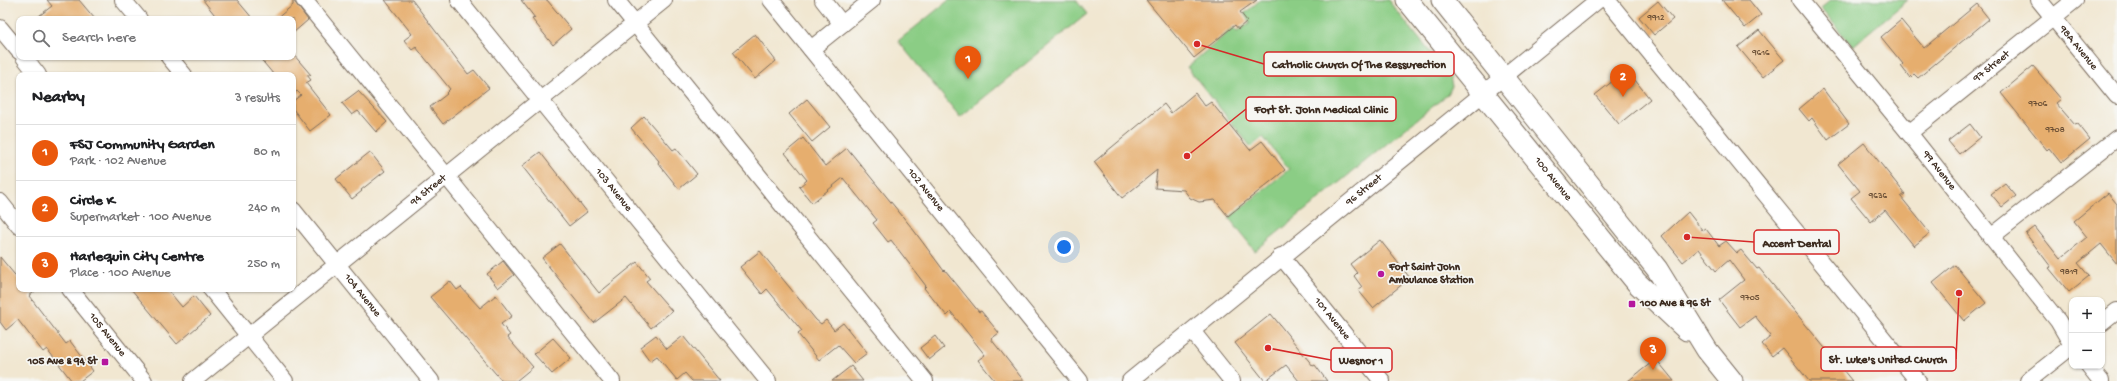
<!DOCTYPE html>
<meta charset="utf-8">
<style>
:root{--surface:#fff;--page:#f2f2f2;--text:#202124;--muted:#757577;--line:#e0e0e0;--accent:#ea580c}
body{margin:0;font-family:"Gochi Hand",sans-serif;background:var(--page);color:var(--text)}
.controls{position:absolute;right:12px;bottom:12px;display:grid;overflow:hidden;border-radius:8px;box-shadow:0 1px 3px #0004}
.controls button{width:36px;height:36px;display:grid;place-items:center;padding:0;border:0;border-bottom:1px solid var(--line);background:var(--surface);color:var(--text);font:20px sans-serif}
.you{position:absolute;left:1064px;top:247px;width:14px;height:14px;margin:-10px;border:3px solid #fff;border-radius:50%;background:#1a73e8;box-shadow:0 0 0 6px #1a73e833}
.badge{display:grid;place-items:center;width:26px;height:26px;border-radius:50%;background:var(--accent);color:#fff;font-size:13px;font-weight:700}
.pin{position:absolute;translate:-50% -33px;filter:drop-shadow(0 1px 2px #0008)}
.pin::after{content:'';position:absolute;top:21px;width:14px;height:12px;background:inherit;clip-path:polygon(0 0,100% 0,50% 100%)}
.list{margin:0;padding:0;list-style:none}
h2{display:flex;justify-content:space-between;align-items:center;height:52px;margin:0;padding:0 16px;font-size:17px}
h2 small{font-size:13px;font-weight:400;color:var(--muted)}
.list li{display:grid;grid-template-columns:26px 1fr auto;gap:12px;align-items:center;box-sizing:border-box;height:56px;padding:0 16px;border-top:1px solid var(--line)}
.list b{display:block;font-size:15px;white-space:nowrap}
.list p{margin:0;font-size:13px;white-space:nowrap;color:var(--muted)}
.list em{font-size:13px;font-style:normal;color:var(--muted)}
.icon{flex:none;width:22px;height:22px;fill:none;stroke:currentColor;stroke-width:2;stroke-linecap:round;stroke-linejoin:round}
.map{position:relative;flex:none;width:2117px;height:381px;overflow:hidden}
.search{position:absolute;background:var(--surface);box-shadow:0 1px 3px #0004;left:16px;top:16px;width:280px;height:44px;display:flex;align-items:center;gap:10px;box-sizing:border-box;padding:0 14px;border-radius:8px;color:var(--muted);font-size:15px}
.panel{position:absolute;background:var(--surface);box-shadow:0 1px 3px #0004;left:16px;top:72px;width:280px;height:220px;border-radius:8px}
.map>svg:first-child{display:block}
.green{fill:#8bcd85;stroke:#637c52}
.building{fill:#e6ae6e}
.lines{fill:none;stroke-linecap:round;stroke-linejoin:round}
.minor-casing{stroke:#7b6c5d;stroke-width:18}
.major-casing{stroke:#7b6c5d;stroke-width:23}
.minor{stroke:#fff;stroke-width:16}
.major{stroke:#fff;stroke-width:21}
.poi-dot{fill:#b5179e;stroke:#f6f6f2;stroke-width:1.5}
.labels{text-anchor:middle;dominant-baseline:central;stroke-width:3.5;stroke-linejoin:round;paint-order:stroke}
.number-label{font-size:9px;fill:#664b32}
.street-label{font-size:11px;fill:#3b2a1e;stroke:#f6f6f2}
.poi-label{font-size:11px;font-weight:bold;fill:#3b2a1e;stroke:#f6f6f2;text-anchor:start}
.leader{fill:none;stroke:#d62828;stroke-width:1.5}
.callout-dot{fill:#d62828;stroke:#f6f6f2;stroke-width:1.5}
.callout{fill:#f6f6f2;stroke:#d62828;stroke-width:1.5}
.callout-label{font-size:12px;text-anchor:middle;font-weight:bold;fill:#3b2a1e}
</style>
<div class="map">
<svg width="2117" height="381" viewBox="0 0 2117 381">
<rect width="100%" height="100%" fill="#f6f6f2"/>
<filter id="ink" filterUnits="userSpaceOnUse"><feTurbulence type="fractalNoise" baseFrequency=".025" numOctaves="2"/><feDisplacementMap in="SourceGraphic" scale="8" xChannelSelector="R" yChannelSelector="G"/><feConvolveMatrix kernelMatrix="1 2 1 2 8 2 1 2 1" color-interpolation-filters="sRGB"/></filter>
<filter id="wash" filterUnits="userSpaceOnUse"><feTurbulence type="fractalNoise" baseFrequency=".012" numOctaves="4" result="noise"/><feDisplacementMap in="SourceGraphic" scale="16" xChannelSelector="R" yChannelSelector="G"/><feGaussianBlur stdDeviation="0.9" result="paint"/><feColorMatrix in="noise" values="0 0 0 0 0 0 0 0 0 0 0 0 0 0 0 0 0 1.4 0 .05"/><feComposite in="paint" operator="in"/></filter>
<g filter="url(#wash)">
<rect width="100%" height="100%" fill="#f1e7d1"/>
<path class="green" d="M949 0H1076L1087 14 960 117 898 41Z
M1260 0H1388L1450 77 1452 86 1448 94 1255 251 1229 218 1289 169 1263 137 1251 147 1187 67 1233 28 1237 32 1250 22 1244 14Z
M1831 0H1908L1852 46 1821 8Z"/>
<g id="blocks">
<path class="building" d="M47 0H79L95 19H35L52 6Z
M203 0H237L253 19H218Z
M293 0 308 20 293 33V19H276L293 5Z
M385 0H412L468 74 474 70 489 88 443 124 430 107 447 94 446 93 450 89 416 47 412 50 404 40 412 34Z
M521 0H547L571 29 553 45 532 19 535 18Z
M1146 0H1257L1240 12 1247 21 1238 29 1235 25 1194 58Z
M1722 0H1749L1761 15 1745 28Z
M1658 1 1673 19 1654 35 1639 17Z
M1977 4 1989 19 1918 78 1914 74 1910 78 1901 66 1903 64 1881 37 1901 20 1924 48Z
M1759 30 1784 60 1763 77 1738 47Z
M755 34 776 61 755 79 733 52Z
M293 54 311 75H307L311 80 306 83 331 115 310 131 293 109V101L301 95 297 91 293 94V75H274L259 57H293Z
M2033 66 2061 99 2056 103 2075 125 2078 124 2090 139 2061 163 2049 148 2047 150 2001 93Z
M1627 70 1650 99 1619 124 1595 95Z
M1823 89 1849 124 1828 140 1812 118 1809 121 1799 109Z
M358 91 387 122 376 132 358 111 352 115 342 103Z
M1195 93 1205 106 1211 102 1250 150 1262 141 1285 170 1228 216 1215 200 1199 202 1190 198 1184 190 1155 188 1157 170 1122 198 1094 162 1164 104 1171 113Z
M807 99 830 127 812 142 789 114Z
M644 116 673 150 676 148 697 174 679 189 658 163 659 161 631 128Z
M1970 124 1980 137 1959 154 1948 141Z
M803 138 825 166 847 148 912 228 944 271 945 270 979 312 981 311 999 333 991 339 1024 381H995L978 360 985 355 951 312 947 316 924 288 926 286 891 240 888 242 873 223 877 220 843 178 812 203 799 187 807 180 785 153Z
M1864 143 1905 194 1901 197 1930 233 1914 246 1885 210 1871 222 1851 198 1860 191 1838 164Z
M370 152 385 171 361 190 362 191 352 199 336 179Z
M540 152 587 212 569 226 522 166Z
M2005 183 2016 196 2002 207 1991 194Z
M2108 193 2117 204V264L2101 244 2078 263 2089 276 2069 292 2049 268 2051 267 2026 234 2035 227 2060 259 2087 237 2074 221Z
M1688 212 1703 231 1706 229 1719 246 1726 241 1737 253 1741 250 1757 269 1759 268 1852 381H1809L1782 348 1772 356 1762 344 1771 336 1755 316 1740 327 1719 300 1744 280 1729 260 1716 271 1699 249 1683 262 1662 236Z
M1380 240 1410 278 1373 308 1358 290 1362 287 1354 276 1357 273 1350 264Z
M560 244 599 293 637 262 650 278 646 281 672 311 651 328 626 298 594 323 542 258Z
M760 251 816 320 821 324 826 320 834 330 843 323 867 353 854 363 838 345 819 360 798 334 802 331 767 289 762 294 740 267Z
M0 257 19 280V289H38L29 296 66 344 70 341 93 371 80 381H72L47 349 43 352 18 320 6 330 0 322Z
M503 261 514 275 498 288 487 274Z
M1955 265 1986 303 1964 321 1933 283Z
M450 281 457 290 461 287 480 308 496 295 512 316 501 324 510 335 507 337 533 367 516 381H502L430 297Z
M131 289H167L182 307 194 296 210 316 177 344Z
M1271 314 1313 366 1315 365 1327 381H1299L1286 365 1265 381 1235 343Z
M656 335 667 349 683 336 720 381H692L685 373 677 380 657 356 650 361 640 347Z
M935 336 944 348 929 360 920 348Z
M553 338 571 358 552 374 534 354Z
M1656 359 1674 381H1628Z
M851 366 863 381H832Z"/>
</g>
</g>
<g filter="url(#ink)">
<use href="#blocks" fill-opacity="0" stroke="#7b6c5d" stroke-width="1"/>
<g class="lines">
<defs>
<g id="minor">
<path d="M123 0 139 19"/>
<path d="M304 0 612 381"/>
<path id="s1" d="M459 0 768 381"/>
<path d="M616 0 925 381"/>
<path id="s2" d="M771 0 1080 381"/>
<path d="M823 0 842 24"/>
<path d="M1607 0 1918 381"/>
<path id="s3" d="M1800 0 1909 133 2058 321 2072 345"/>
<path id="s4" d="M2039 0 2117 96"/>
<path d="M0 28 19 51"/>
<path d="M811 49 872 0"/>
<path d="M24 57 38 75"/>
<path d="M169 57 184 75"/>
<path id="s5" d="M1909 133 2075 0"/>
<path d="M0 202 19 226"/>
<path id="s6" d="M293 210 431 381"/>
<path d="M1991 237 2117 138"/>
<path id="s7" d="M1281 256 1382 381"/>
<path id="s8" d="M70 289 144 381"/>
<path d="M211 289 285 381"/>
<path d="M2102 323 2117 311"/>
<path d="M1192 331 1232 381"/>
<path d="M2089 366 2101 381"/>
<path id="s9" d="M193 381 664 0"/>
<path id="s10" d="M1130 381 1598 0"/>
<path d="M2028 381 2072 346"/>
</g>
<g id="major">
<path id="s11" d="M1407 0 1637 283 1687 330"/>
<path d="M1442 0 1657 269 1707 350 1732 381"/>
</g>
</defs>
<use href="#minor" class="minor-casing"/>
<use href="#major" class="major-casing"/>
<use href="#minor" class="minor"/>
<use href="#major" class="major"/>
</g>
</g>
<g class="poi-dot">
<circle cx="1381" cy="274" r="4"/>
<rect x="1628" y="300" width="8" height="8" rx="2"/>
<rect x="101" y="358" width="8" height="8" rx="2"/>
</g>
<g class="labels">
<g class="number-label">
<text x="1656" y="18">9912</text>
<text x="1761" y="53">9616</text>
<text x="2038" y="104">9706</text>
<text x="2055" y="130">9708</text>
<text x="1878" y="196">9636</text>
<text x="2069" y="272">9819</text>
<text x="1750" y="298">9705</text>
</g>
<g class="street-label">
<text stroke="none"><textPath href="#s4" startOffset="62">98A Avenue</textPath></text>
<text stroke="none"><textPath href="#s5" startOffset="106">97 Street</textPath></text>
<text stroke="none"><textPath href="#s3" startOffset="220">99 Avenue</textPath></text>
<text stroke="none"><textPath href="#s11" startOffset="231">100 Avenue</textPath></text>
<text stroke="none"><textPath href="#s1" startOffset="245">103 Avenue</textPath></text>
<text stroke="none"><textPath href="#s2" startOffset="245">102 Avenue</textPath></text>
<text stroke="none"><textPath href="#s10" startOffset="302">96 Street</textPath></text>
<text stroke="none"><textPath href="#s9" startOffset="303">94 Street</textPath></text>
<text stroke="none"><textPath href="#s6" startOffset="110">104 Avenue</textPath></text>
<text stroke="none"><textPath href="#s7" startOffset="81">101 Avenue</textPath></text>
<text stroke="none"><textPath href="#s8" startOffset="59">105 Avenue</textPath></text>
</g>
<g class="poi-label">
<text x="1389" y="268">Fort Saint John<tspan x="1389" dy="13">Ambulance Station</tspan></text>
<text x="1640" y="304">100 Ave &amp; 96 St</text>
<text x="97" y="362" text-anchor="end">105 Ave &amp; 94 St</text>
</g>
</g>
<path class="leader" d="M1197 44L1264 64M1187 156L1246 109M1687 237L1754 242M1959 293L1956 359M1268 348L1331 360"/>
<g class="callout-dot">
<circle cx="1197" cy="44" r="4"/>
<circle cx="1187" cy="156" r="4"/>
<circle cx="1687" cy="237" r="4"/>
<circle cx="1959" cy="293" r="4"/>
<circle cx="1268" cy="348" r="4"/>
</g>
<g class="callout">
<rect x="1264" y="52" width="190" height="24" rx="4"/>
<rect x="1246" y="97" width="150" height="24" rx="4"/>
<rect x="1754" y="230" width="85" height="24" rx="4"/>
<rect x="1821" y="347" width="135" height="24" rx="4"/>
<rect x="1331" y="348" width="61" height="24" rx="4"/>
</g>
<g class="callout-label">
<text x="1359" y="68">Catholic Church Of The Ressurection</text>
<text x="1321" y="113">Fort St. John Medical Clinic</text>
<text x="1797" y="247">Accent Dental</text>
<text x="1888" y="363">St. Luke's United Church</text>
<text x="1361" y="364">Wesnor 1</text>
</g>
</svg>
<div class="controls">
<button>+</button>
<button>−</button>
</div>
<div class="you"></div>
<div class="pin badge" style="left:968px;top:79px">1</div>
<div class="pin badge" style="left:1623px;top:97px">2</div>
<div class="pin badge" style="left:1653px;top:370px">3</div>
<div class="search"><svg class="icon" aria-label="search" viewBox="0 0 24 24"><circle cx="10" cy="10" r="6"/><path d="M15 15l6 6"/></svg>Search here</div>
<section class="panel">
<h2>Nearby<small>3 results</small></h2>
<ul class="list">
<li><span class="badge">1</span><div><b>FSJ Community Garden</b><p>Park · 102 Avenue</p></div><em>80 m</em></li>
<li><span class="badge">2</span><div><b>Circle K</b><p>Supermarket · 100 Avenue</p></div><em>240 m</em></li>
<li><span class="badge">3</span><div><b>Harlequin City Centre</b><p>Place · 100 Avenue</p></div><em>250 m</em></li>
</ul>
</section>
</div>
